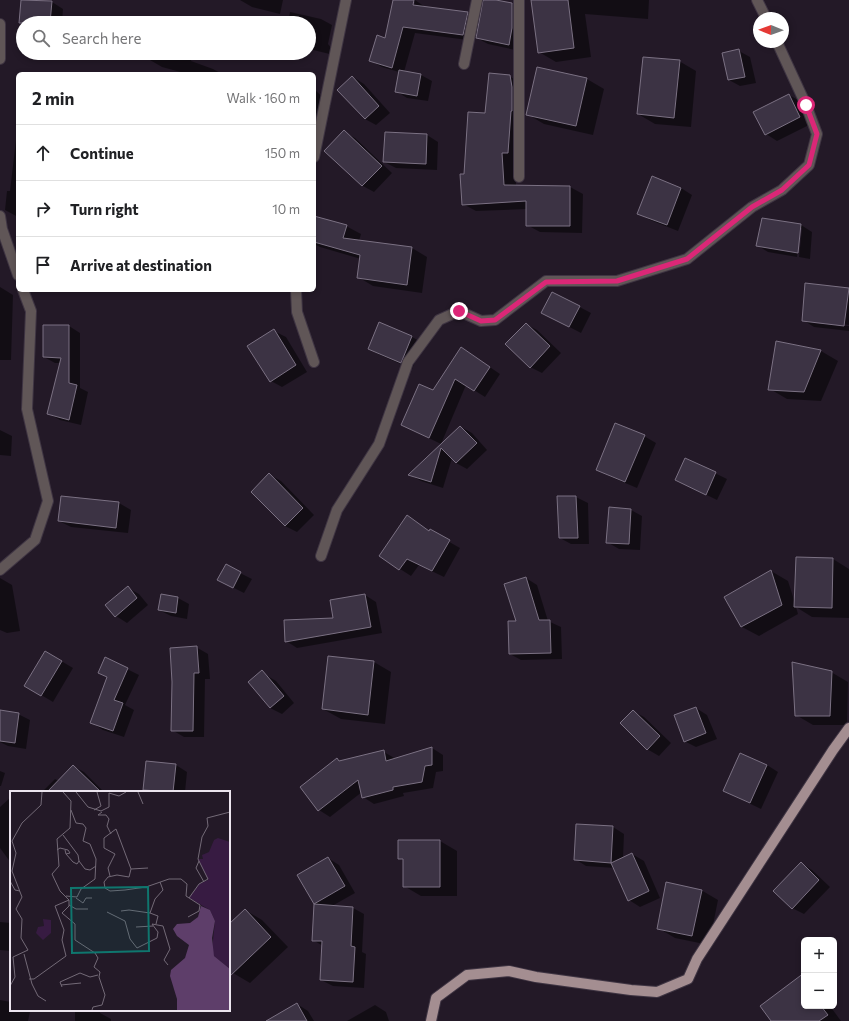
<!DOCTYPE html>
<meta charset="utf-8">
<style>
:root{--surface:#fff;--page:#f2f2f2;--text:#202124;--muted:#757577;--line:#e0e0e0}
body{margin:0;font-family:Commissioner,sans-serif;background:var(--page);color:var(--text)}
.controls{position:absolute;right:12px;bottom:12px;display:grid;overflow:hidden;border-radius:6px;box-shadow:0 2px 6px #0003}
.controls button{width:36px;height:36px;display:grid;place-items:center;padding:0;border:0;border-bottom:1px solid var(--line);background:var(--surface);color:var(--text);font:20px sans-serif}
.compass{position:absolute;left:753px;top:12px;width:36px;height:36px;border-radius:50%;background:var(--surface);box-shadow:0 2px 6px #0003;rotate:271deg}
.stop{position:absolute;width:12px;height:12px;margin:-9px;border:3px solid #db2777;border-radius:50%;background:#fff}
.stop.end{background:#db2777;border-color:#fff;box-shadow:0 1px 4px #0008}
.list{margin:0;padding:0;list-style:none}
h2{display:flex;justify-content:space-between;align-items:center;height:52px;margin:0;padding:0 16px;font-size:17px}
h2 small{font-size:13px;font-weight:400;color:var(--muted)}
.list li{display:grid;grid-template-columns:26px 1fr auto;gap:12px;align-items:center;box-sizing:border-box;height:56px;padding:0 16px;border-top:1px solid var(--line)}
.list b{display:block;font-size:15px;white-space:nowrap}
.list em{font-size:13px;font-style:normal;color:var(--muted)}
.icon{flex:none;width:22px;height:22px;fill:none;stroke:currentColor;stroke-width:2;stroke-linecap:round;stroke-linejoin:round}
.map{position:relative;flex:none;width:849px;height:1021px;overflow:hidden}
.search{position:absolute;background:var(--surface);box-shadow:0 2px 6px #0003;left:16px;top:16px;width:300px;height:44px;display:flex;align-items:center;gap:10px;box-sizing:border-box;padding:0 14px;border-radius:22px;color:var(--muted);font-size:15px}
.panel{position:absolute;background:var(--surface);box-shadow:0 2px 6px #0003;left:16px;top:72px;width:300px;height:220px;border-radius:6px}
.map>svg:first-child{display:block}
.shadow{fill:#0007;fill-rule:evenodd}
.building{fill:#3c3344;stroke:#7b7183}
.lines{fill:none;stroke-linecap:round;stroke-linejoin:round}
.street-casing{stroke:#3f3543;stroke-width:12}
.primary-casing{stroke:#3f3543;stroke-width:12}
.street{stroke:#605657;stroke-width:10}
.primary{stroke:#a48e91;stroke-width:10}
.route{stroke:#db2777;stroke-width:5}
.inset-road{fill:none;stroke:#736a77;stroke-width:1}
.view{fill:#0f766e;fill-opacity:0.15;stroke:#0f766e;stroke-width:2}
.inset-edge{fill:none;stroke:#ebe4ee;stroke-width:2}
</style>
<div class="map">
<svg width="849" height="1021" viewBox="0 0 849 1021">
<rect width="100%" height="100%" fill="#231927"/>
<path class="shadow" d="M22 0 52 2 63 9 62 23H23V24L20 23Z
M240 0H283L280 14 252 7Z
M394 0H415L425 7 468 13 481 20 484 0H491L512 4 524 11 520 51 488 44 475 37V41L415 33 404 72 421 75 432 81 428 101 407 98 396 91 399 72 382 67 371 61 386 39ZM412 2H415L413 10Z
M532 0H649L648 19 585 14 591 57 556 62 539 52Z
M290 12 321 19 332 25 328 44 338 56 309 49V23H288Z
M739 51 750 57 756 83 740 86 729 80Z
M152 53H193L191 61 213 69 222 74H183L184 73 162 67 150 60Z
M679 61 696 71 691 127 655 124 638 114Z
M538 68 587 79 604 89 593 135 544 124 527 114Z
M509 76 522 84 525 95V118H524L521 160 515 159 516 186 570 187 583 194 582 233 540 232 527 225V209L476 211 463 204 465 175 486 114Z
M353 77 364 84 390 113 376 125 365 119Z
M314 89 331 105 330 107 314 125Z
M789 95 800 101 811 124 777 141 766 134Z
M344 132 355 138 392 173 374 192 363 186 326 151Z
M427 135 438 142 437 170 396 168 384 162Z
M16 140 18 141V217L5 210 7 191H10Z
M653 177 681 188 692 195 678 231 650 220 638 213Z
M314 217 346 226 361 234 359 241 412 248 427 257 422 293 373 286 358 277 361 259 320 247 314 244Z
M801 225 812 232 810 259 799 257 802 228H800L797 257 768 252 757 245Z
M806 284 849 289V325L813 321V323L849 326V331L814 327 803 320Z
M0 287 13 295 11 360H0Z
M553 293 591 313 581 333 554 319Z
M526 324 537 330 561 353 542 373 530 367Z
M69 326 80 333V388L88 392 81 425 60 420 49 414 60 363H55L44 357Z
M274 331 286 337 307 372 282 387 271 381Z
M412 337 423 343 412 369 380 355 369 349Z
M777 342 821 351 838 361 821 401 787 399 770 389Z
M472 355 500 374 485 397 466 385 441 444 402 425 433 391Z
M461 427 472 433 487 450 467 469 456 463 452 458 443 488 421 481 410 475Z
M0 430 12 436 11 456 0 455Z
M644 436 656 443 637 488 611 477 599 470Z
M686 459 727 479 717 500 676 480Z
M270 475 281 481 314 515 297 532 285 526Z
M62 497 119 503 131 510 128 533 71 527 59 521Z
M558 497H576L588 503 589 544H571L560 538Z
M631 510 642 516 640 550 619 549 607 542Z
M407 517 430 531 460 548 444 577 419 565 411 576 380 556Z
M797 558 833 559 849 569V618L812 617 796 607 798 614 759 636 742 627 725 597 771 571 788 581 795 603Z
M240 573 252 579 244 593 230 586Z
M0 578 12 585 20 631 7 633 0 630Z
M526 578 537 585 548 621 561 627 562 659 521 660 510 654Z
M128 588 139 594 148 605 127 623 116 616Z
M365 595 376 602 382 633 297 648 286 641 334 619Z
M178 598 189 604 187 619 171 616 159 610Z
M196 647 208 654 210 679H205L204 737H184L172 730 173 682Z
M46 652 73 668 53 702 26 686Z
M329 657 374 662 391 672 385 724 341 719 323 709Z
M105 658 139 675 125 705 134 710 124 737 103 730 92 723 108 678 99 673Z
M831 672 848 682 847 725H813L796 715Z
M264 674 276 681 294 703 282 714 270 708Z
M696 708 707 715 717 739 696 747 684 741Z
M0 711 18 714 30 720 26 749 8 746 0 742Z
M633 711 644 717 671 743 659 756 647 749Z
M432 748 443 755V771L436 772 433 788 403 793 404 796 374 804 363 797 362 792 330 817 319 810 337 759 342 762 384 752 396 759Z
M147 762 176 765 187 772 185 792H150L144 789Z
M767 765 778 772 761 809 724 791Z
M73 766 84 772 104 792H42L55 779 59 781Z
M0 771 5 773 1 786H0Z
M11 797V863L0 848V807Z
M577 825 613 827 624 834 623 858 632 854 644 861 660 898 640 907 629 900 615 868 586 866 575 859Z
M399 841H440L457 851V896H421L404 886V861L399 858Z
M328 858 339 865 355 893 332 906 353 908 364 914 362 952 366 954 364 988 333 986 321 980 323 946 313 940 315 904 298 876Z
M801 863 812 870 830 887 804 914 792 908Z
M701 890 718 900 709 945 675 938 658 928Z
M245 910 262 920 288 947 250 983 233 973 229 969V925Z
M0 922 11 923V951L0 950Z
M804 981V1006H830L841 1021H772Z
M0 1000 11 1002V1010H26L30 1012 28 1021H0Z
M297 1004 308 1011 314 1021H287Z
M375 1005 386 1012 389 1021H347Z
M75 1010H100V1013L111 1019V1021H75Z"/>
<path class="building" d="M21 0 52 1 50 23H19Z
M393 0H414L413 5 468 12 463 35 403 27 392 68 369 61 377 35 385 38Z
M483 0H496L512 3V28L509 45 476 38Z
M531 0H568L574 48 538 53Z
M739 49 745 77 728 80 722 53Z
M643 57 680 60 674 118 637 114Z
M537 67 587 78 576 126 526 115Z
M399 70 421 74 417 96 395 92Z
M489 73 510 75 512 87V111H511L508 153H502L504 185 570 186V226H526V201L462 205 460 174H464L468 112 485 113Z
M352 76 379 106 365 119 337 90Z
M789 94 800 117 765 135 753 112Z
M344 130 382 166 362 186 324 151Z
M385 132 427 134 426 164 383 162Z
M652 176 681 188 667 225 637 214Z
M314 216 347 225 343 238 412 247 407 285 357 278 360 255 314 242Z
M762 218 801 224 798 253 756 246Z
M805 283 849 288 844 326 802 321Z
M552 292 580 306 569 327 541 313Z
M379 322 412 336 401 363 368 349Z
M526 323 550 346 530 368 505 344Z
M43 325H69V383L77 385 69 420 47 414 61 358 43 357Z
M274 329 296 365 270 382 247 346Z
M776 341 821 350 804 392 768 390Z
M461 347 490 367 474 391 455 379 429 438 401 425 419 384 433 390Z
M615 423 645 435 625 482 596 470Z
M460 426 477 443 456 463 441 448 431 482 408 475Z
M685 458 716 472 706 495 675 480Z
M269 473 303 508 285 526 251 492Z
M61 496 119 502 116 528 58 521Z
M557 496H576L578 538H559Z
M609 507 631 509 629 544 606 543Z
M407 515 429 531 430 529 450 540 432 571 407 559 399 570 379 556Z
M796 557 833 558 832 608 794 607Z
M226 564 241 572 233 588 217 580Z
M771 570 782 605 741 627 724 597Z
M526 577 539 620H550L551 653 509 654 508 621H516L504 584Z
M128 586 137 598 115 617 105 605Z
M161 594 178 597 176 613 158 610Z
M365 594 371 627 285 642 284 620 333 618 330 600Z
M197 646 199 673H194L193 731H171L172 682 170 648Z
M45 651 62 661 41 696 24 686Z
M328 656 374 661 368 715 322 709Z
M105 657 128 668 114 700 123 703 113 731 90 723 107 677 98 673Z
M792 662 832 671 830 716H795Z
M262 670 284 696 270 708 248 682Z
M696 707 706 733 684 742 674 715Z
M0 710 19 713 15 743 0 741Z
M633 710 660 736 647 750 620 723Z
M432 747V765L425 766 422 782 393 787V790L362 798 358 780 318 811 300 787 337 758 339 761 384 750 386 761Z
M740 753 767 765 750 803 723 791Z
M146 761 176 764 173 792 143 790Z
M73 765 101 792H47Z
M576 824 613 826 611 863 574 860Z
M398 840H440V887H403V859H398Z
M632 853 649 891 628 901 611 863Z
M328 857 345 886 314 904 297 875Z
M801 862 819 880 792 909 773 891Z
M666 882 702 890 692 936 657 929Z
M314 904 353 907 351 946 355 947 353 982 320 980 322 941H312Z
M245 909 271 937 229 977V924Z
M804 973V1006H821L828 1015 819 1021H771L760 1006Z
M297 1003 307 1021H266Z"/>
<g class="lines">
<defs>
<path id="street" d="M757 0 766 18
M0 24V59
M464 64 477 0
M314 157 346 0
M519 177V0
M0 216 2 229 18 275
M296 290 297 312 314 362
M321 556 337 510 379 444 408 362 439 320 459 311 481 321 495 320 546 281H617L687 259 752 207 782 190 809 165 817 134 806 105 777 42
M0 570 35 540 48 501 27 409 31 311 23 290"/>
<path id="primary" d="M431 1021 436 998 467 975 509 971 536 977 631 990 657 992 688 979 697 959 833 750 849 728"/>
</defs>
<use href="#street" class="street-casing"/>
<use href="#primary" class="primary-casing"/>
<use href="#street" class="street"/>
<use href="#primary" class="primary"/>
</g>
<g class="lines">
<path class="route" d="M459 311 481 321 495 320 546 282 617 281 687 259 752 207 782 190 809 165 817 134 806 105"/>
</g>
<g transform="translate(10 791)">
<rect width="220" height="220" fill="#231927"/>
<path d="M208 47 220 51V178L204 165 202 159 205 130 200 119 179 107 189 93 198 89 188 68H193L192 64 199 61 204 49ZM33 128 41 129V142L33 149 26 142 28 136 34 135Z" fill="#371b42"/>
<path d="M191 115 200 119 205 130 202 147 204 165 220 178V219H167V208L160 185 161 179 175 167 179 154 167 145 163 138 167 133 180 132 188 126Z" fill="#5e3e6a"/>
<path class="inset-road" d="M53 1 61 10 60 37 47 48 49 75 42 83 50 100 59 109V115L52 122 65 133V149L85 162 88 167 84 176 90 181 89 186 95 204 92 214 83 216 82 219M66 1 78 16 91 20 99 16V2L109 5 116 1M128 1 133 13M84 19 91 15 87 1M92 21 88 24H96L99 28 97 35 101 43M53 44 68 64 69 70 67 73 63 71 56 63M47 59 50 57 58 59 60 62 56 63 55 59M69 70 75 78 80 79 86 75M189 70 186 77 194 91M138 77 121 78 119 86 107 84 98 86 94 91 95 97 100 100 115 99 136 96 159 88H171L177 93 176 105 190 114 189 120 178 126M100 85 98 77 105 63 94 57V47L106 38 121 78M0 90 5 99 10 100M56 105 67 106 71 98 85 88 86 68 80 53 73 50 76 37 73 33 66 32 61 19M66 107 73 112 76 107H82M179 107 189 93 198 88 188 68 192 46 198 35 197 27 220 21M59 114 66 118H78M111 120 119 119 140 122 148 125 146 133M97 121 115 130 120 148 127 157 147 147 148 141 142 133 153 135 160 158 154 169 158 174M140 122 145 108 153 99 150 91M126 136 143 135M14 163 22 193 28 205 36 210M19 188H24L56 165 52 149 54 139 45 115 59 109M51 194 71 192M0 195 5 186 3 166 18 159 11 147 12 128 6 118 12 106 2 80 6 62 2 50 12 32 31 14 32 1M52 196 50 191 70 182 80 186 88 184"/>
<path class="view" d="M138 96 139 160 62 162 61 97Z"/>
<rect width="220" height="220" class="inset-edge"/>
</g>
</svg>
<div class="controls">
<button>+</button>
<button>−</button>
</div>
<svg class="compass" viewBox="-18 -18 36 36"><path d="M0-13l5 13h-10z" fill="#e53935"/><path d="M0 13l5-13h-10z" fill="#757577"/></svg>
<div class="stop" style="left:806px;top:105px"></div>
<div class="stop end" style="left:459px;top:311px"></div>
<div class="search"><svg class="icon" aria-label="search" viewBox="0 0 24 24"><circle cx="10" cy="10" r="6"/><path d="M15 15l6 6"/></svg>Search here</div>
<section class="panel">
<h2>2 min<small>Walk · 160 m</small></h2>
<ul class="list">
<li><svg class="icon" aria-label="ahead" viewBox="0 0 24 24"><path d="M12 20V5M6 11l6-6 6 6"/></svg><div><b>Continue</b></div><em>150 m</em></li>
<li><svg class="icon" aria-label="right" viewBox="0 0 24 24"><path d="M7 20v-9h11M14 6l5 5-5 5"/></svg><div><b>Turn right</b></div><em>10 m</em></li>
<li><svg class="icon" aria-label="arrive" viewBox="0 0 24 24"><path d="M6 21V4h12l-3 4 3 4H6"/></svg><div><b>Arrive at destination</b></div></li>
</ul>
</section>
</div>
